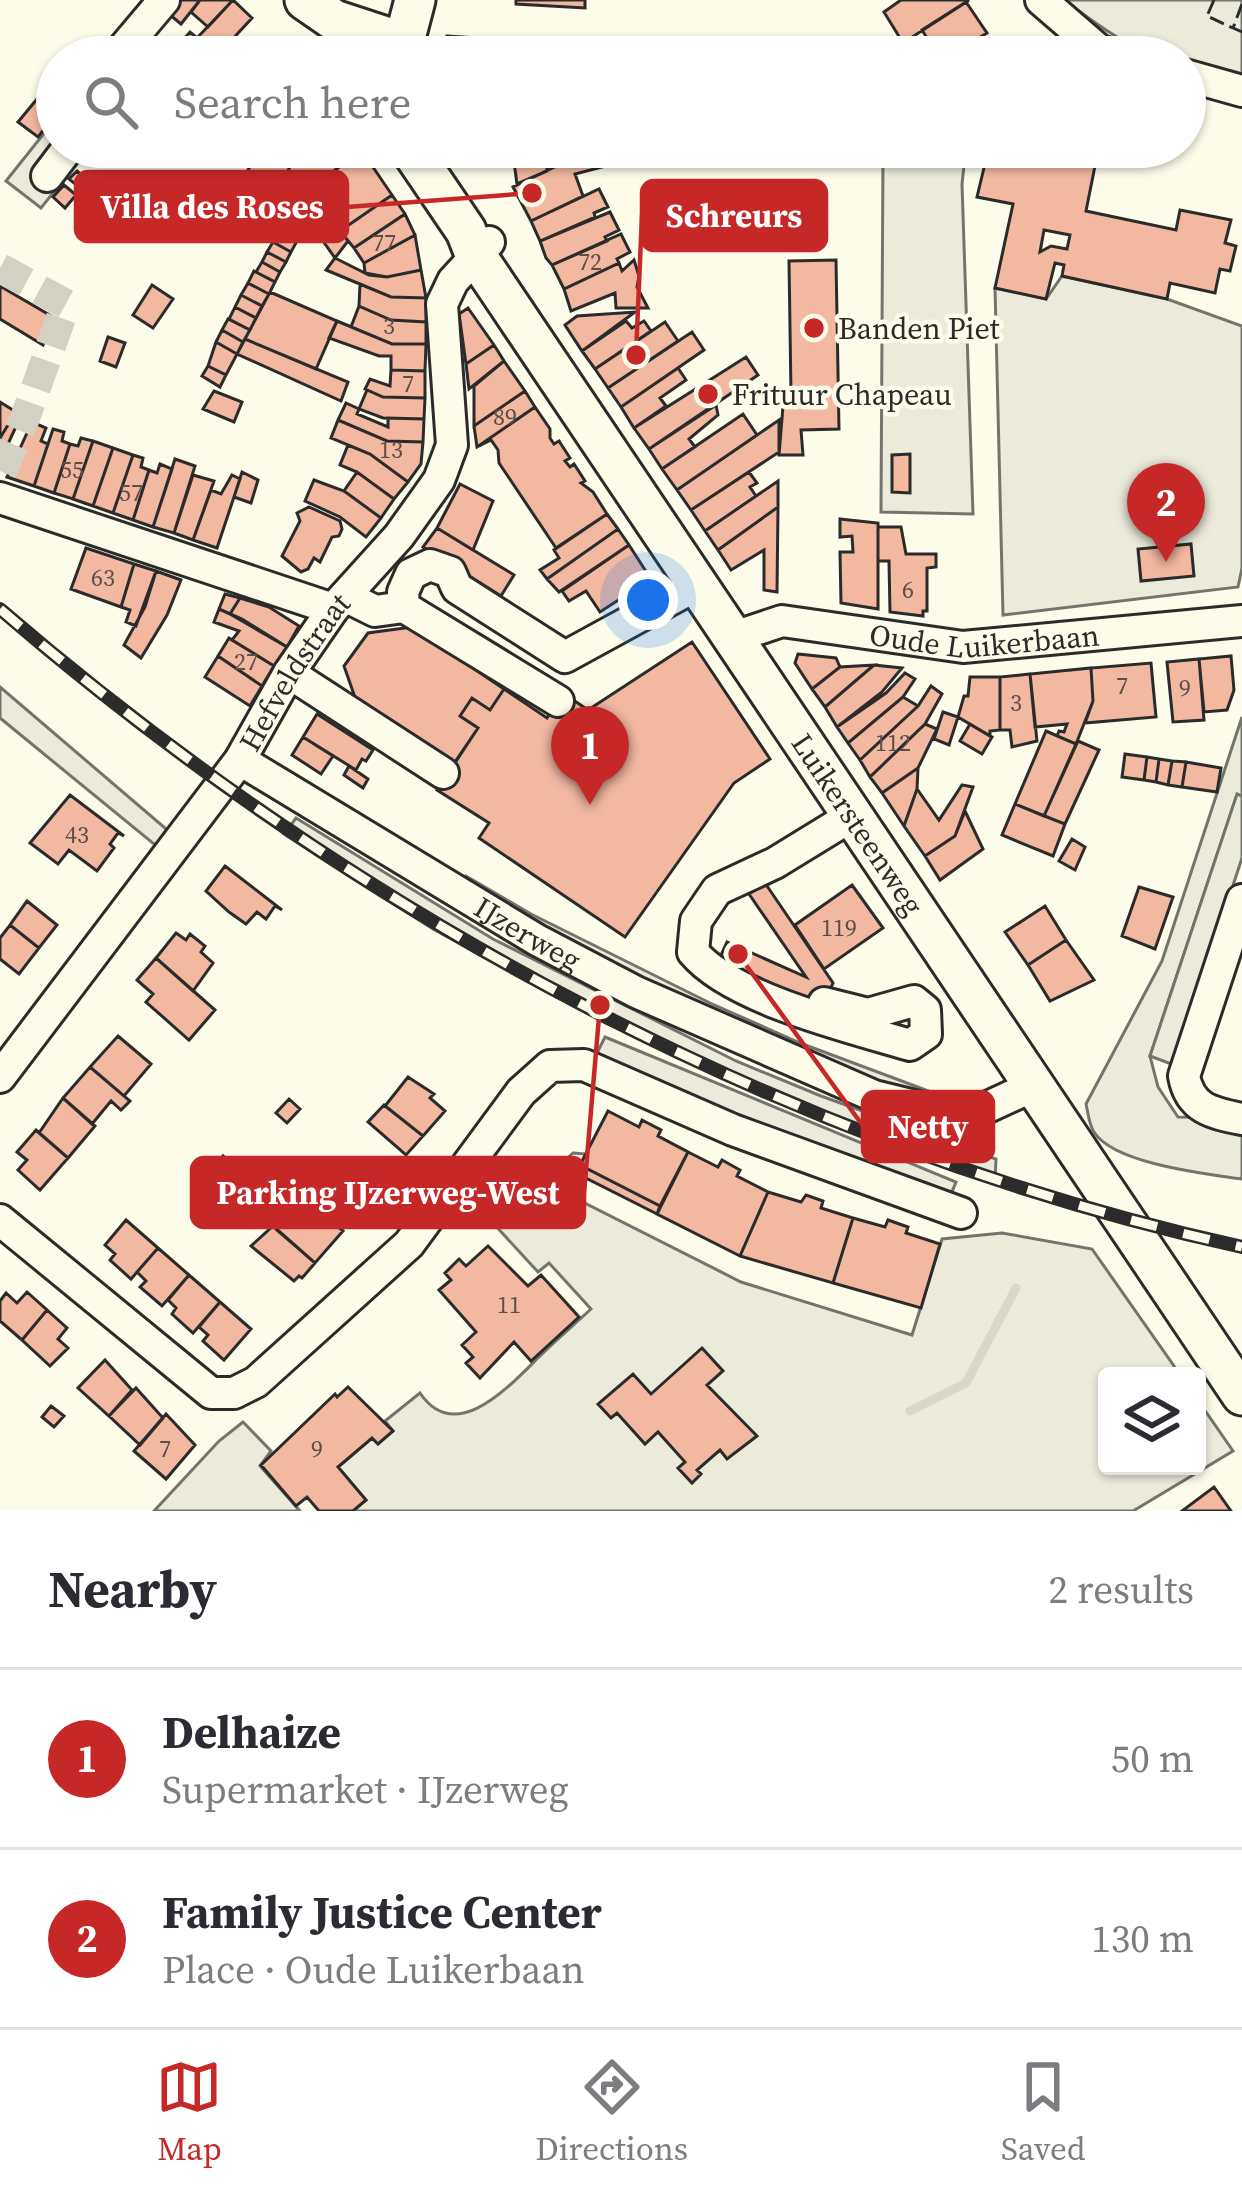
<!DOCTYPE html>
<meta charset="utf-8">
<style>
:root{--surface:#fff;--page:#f2f2f3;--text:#2b2b33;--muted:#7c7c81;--line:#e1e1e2;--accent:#c62828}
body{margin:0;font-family:"Source Serif 4",serif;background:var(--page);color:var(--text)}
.controls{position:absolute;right:36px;bottom:36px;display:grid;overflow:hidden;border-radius:12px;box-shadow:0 3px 9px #0004}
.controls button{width:108px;height:108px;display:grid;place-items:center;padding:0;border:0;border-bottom:3px solid var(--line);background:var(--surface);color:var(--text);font:60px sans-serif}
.you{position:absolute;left:648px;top:600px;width:42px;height:42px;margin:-30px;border:9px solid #fff;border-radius:50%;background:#1a73e8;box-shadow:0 0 0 18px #1a73e833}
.badge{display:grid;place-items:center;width:78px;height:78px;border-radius:50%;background:var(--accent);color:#fff;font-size:39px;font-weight:700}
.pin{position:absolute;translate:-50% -99px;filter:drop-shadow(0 3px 6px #0008)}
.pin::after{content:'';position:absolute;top:63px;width:42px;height:36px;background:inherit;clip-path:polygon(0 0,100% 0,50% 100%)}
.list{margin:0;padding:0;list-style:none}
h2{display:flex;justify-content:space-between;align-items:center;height:156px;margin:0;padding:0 48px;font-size:51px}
h2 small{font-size:39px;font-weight:400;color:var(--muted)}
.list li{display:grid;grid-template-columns:78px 1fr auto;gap:36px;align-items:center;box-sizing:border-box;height:180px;padding:0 48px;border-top:3px solid var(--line)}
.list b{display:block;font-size:45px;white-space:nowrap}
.list p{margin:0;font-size:39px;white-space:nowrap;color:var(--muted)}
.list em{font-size:39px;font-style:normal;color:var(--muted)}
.icon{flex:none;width:66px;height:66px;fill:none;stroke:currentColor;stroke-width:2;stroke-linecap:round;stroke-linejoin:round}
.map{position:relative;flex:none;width:1242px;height:1511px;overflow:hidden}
.search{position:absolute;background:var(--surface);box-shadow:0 3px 9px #0004;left:36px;right:36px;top:36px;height:132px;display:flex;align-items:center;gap:30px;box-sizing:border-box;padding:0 42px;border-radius:66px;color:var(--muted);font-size:45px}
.sheet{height:516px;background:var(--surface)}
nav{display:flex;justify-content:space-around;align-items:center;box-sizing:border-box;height:168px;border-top:3px solid var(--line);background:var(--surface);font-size:33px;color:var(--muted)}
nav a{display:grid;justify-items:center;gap:6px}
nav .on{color:var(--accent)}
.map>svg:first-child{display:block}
.green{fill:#ecebdb;stroke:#74746e;stroke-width:3}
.parking{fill:#eceadb;stroke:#74746e;stroke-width:3}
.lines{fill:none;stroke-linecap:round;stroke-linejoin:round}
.stream{stroke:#d8d7c9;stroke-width:9}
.building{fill:#f2b8a0;stroke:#2b2b2b;stroke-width:3;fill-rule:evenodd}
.minor-tunnel{stroke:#d3d1c4;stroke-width:30;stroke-dasharray:30 15;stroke-linecap:butt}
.minor-casing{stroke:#2b2b2b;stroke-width:36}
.major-casing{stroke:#2b2b2b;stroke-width:45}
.minor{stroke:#fdfbea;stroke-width:30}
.major{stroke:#fdfbea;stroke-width:39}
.rail-casing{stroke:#2b2b2b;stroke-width:14}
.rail{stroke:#fdfbea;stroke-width:9;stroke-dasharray:27;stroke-linecap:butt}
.fence{stroke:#2b2b2b;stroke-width:3;stroke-dasharray:15 6;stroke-linecap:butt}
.poi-dot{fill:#c62828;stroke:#fdfbea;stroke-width:4.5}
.labels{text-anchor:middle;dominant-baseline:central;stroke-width:9;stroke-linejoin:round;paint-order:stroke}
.number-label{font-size:24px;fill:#5d4e48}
.poi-label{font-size:30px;fill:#2b2b2b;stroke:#fdfbea;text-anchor:start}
.street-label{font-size:30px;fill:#2b2b2b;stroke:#fdfbea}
.leader{fill:none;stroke:#c62828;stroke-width:4.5}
.callout-dot{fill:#c62828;stroke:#fdfbea;stroke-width:4.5}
.callout{fill:#c62828;stroke:#c62828;stroke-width:4.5}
.callout-label{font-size:33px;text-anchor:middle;font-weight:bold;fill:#fff}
</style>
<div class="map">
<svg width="1242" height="1511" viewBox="0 0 1242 1511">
<rect width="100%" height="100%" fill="#fdfbea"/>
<path class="green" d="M1064 0H1242V75L1185 64V57C1135 57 1103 28 1064 0Z
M895 147H966L962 184 973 514 881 512 883 154Z
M1062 276 1167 299 1242 326V568L1238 587 1003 615 995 288 1046 299Z
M0 687 172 834 160 849 0 718Z
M1242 717V796L1237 795 1150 1056 1158 1087 1178 1117 1242 1118V1179C1207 1174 1114 1164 1094 1132 1089 1125 1088 1112 1086 1104L1162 961Z
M573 1153 586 1154 567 1194 741 1282 912 1335 942 1239 1002 1233 1092 1249 1181 1376H1107V1466H1197V1399L1233 1451 1133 1511H353L366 1500 338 1467 372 1438 378 1444 393 1431 385 1421 420 1393C457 1448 514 1381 542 1354 558 1338 575 1324 591 1309L549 1263 538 1272 470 1198 485 1180 542 1181Z
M243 1422 271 1451 260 1466 300 1511H154L219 1441Z"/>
<path class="parking" d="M655 46 815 54 847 57H654Z
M57 117V147H90L41 208 6 181Z
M804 147H875V161L805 159Z
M1237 794 1242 796V858L1174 1065 1150 1056Z
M296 818 493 939 736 1061 821 1096 996 1159 995 1180 813 1116 603 1022 433 929 284 834Z
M466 876 531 914 710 1003 800 1043 934 1093 933 1106 749 1033 461 885Z
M605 1037 956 1182 949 1199 715 1108 596 1055Z"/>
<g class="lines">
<path class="stream" d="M910 1411 966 1383 1016 1288"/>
</g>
<path class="building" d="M170 0H200L181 24 163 9Z
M200 0H233L208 27 191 12Z
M233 0 252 18 216 57H168L190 32 197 38Z
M516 0H585V8L516 4Z
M901 0H968V1L903 43 884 12Z
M966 2 987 33 947 57H916L932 46 922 30Z
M447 36 492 39 491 57H446Z
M529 41 655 46 654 57H528Z
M784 43 815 44V54H784Z
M47 87 57 96V113L38 137 18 122Z
M263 147H303L278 186 262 175 254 187 242 179Z
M303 147H359L362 151 335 170 314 209 278 186Z
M481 147H546L547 171 517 184 514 162 495 165 492 150 482 152Z
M989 147H1078L1098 151 1086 211 1176 230 1180 210 1231 220 1225 243 1236 246 1230 271 1220 269 1215 293 1170 283 1167 299 1062 276 1064 265 1055 263 1046 299 995 288 1013 204 977 197ZM1044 230 1070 235 1067 249 1051 246 1040 252Z
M362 151 392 195 340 231 348 241 335 258 308 220 335 170Z
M603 151 606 166 575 174 583 196 531 221 513 187 563 163Z
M77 171 93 185 86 193 69 179Z
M64 185 76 195 65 208 53 197Z
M599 189 608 207 594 213 595 217 540 241 531 221Z
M392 195 405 214 354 248 340 231Z
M610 212 619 230 605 237 607 241 552 265 546 258 540 241Z
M405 214 415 235 364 263 354 248Z
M278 232 297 241 291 252 273 242Z
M621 234 630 252 617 259 619 263 564 289 552 265Z
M415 235 421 270 387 277 365 273 364 263Z
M273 242 291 252 286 262 267 252Z
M267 252 286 262 280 272 262 262Z
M335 258 369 275 387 277 421 270 426 298 391 297 326 270Z
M634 260 639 276 637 287 648 308H616L615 293 571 311 564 289 619 263 622 271Z
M836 260 839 429 801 430 803 455H779L784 394H791L789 261Z
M262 262 280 272 275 282 256 272Z
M254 271 275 282 269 294 248 283Z
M248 283 269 294 262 306 241 295Z
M360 284 391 297 426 298V322L391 320 359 306Z
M152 285 173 299 153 328 133 315Z
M0 286 53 317 43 345 0 319Z
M270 292 337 321 316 369 245 339Z
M241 295 262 306 256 318 235 307Z
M359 306 391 320 426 322V344H392L351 327Z
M235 307 256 318 250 330 229 319Z
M468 308 494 345 466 364 459 314Z
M635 312 582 351 565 325 577 316Z
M228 319 250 330 243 342 222 330Z
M337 321 392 344H426L425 371 391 370V356H379L329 338Z
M626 321 632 328 644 321 651 331 595 369 582 351Z
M665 322 678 341 608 388 595 369Z
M222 330 243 342 237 354 216 342Z
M692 332 704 350 621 407 608 388Z
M108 337 125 343 116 367 100 361Z
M245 339 348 382 341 401 237 354Z
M216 342 237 354 226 375 208 366Z
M494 345 504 361 469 389 466 364Z
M746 357 758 375 649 449 634 428Z
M504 361 525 391 474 426V386Z
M208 366 226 375 220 387 202 376Z
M678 368 686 380 660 398 666 406 634 428 621 407Z
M391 370 425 371V398L383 397 365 389 370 379 390 386Z
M367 390 383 397 425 398 424 419 383 418 359 409Z
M214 391 242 402 234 422 203 409Z
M525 391 535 407 477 447 474 426Z
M0 402 16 412 0 438Z
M346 403 359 409 357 414 388 427V418L424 419 423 442 387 441 338 420Z
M716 405 718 415 689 439 695 447 662 469 649 449Z
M535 407 550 429V438L554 444 559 441 570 458 565 461 570 467 574 464 585 481 581 483 593 492 607 514 556 548 499 463 498 450 491 440 477 447Z
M16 412 21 416 0 461V438Z
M743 414 757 435 677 490 662 469Z
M338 420 387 441 423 442 421 464 408 482 370 454 331 438Z
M779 420V452L691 510 677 490Z
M32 422 46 428 41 441 48 444 34 486 7 477Z
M53 429 64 432 62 441 70 444 54 493 34 486Z
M81 438 93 441 73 499 54 493 70 444 78 446Z
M93 441 113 448 93 506 73 499Z
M348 445 370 454 408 482 394 499 357 472 340 465Z
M113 448 133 455 113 513 93 506Z
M910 454V493L892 492V455Z
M133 455 143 458 141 467 149 470 133 520 113 513Z
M175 459 195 466 174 533 153 527Z
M160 464 172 469 153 527 133 520 149 470 157 473Z
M242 472 258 480 251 503 234 497Z
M357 472 394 499 381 518 344 491Z
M749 472 757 483 750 487 756 496 705 531 691 510Z
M193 475 214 481 193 540 174 533Z
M232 475 240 479 217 548 193 540 211 490 221 494Z
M314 480 344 491 381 518 366 537 340 517 305 501Z
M778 481V507L718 550 705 531Z
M460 484 493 501 473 550 437 528Z
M309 507 340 521 342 529 339 536 332 537 320 562 314 558 308 569 301 572 282 556 300 521 297 513Z
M778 507 777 592 764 590V550L731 570 718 550Z
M607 514 618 529 547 579 540 570 559 558 554 550Z
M840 519 878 523V609L841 603 840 552H853L852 536 840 537Z
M878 527H901L906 554H936V567L927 568V611H923V616L890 612 889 561H878Z
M437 528 514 575 501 596 423 547Z
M618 529 629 545 559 592 547 579Z
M1191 544 1194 576 1141 581 1138 549Z
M629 545 658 590 630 608 623 597 600 612 586 591 569 601 562 591Z
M86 548 134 564 121 607 71 589Z
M134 564 156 571 136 626 126 622 130 610 121 607Z
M156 571 181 580 167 615 141 658 124 645 145 607Z
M225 594 240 598 230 614 219 609Z
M240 598 269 607 299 626 287 647 230 614Z
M219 609 242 619 287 647 274 666 232 640 239 631 214 622Z
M412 627 504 689 490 710 472 698 460 716 478 728 451 768 358 706 344 666 368 633Z
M229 638 274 666 262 686 218 656Z
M692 642 770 759 734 783 625 937 479 838 489 823 437 790 478 728 460 716 472 698 490 710 504 689 547 718 563 693 588 710Z
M798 654 836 658 840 667 812 689 795 663Z
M218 656 262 686 250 706 205 677Z
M1231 656 1234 690 1227 710 1204 712 1199 659Z
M1199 659 1204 720 1173 722 1167 662Z
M1151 663 1156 717 1085 723 1093 701 1091 668Z
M874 665 825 707 812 689 840 667Z
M874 665 902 668 882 692 837 727 825 707Z
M1091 668 1093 701 1076 744 1057 736 1059 731 1064 732 1067 724 1035 727 1030 674Z
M905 673 915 679 903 697 848 743 837 727 886 693Z
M1030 674 1037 741 1012 747 1010 730H1000V677Z
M970 677H1000V730L990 731V736L958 717 964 696H968Z
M931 686 942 694 925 724 870 777 860 760 918 706Z
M903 697 918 706 860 760 848 743Z
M943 712 958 717 949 745 934 739Z
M317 714 373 750 366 761 362 759 356 770 303 737Z
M925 724 937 729 918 768 882 793 870 777Z
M970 724 992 737 982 754 960 741Z
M1046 731 1076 744 1044 816 1015 804Z
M303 737 333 756 321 774 292 755Z
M1078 741 1099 750 1065 824 1044 816Z
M1125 754 1147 757 1144 780 1122 777Z
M1147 757 1159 759 1156 782 1144 780Z
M1159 759 1172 761 1168 785 1156 782Z
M1172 761 1186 762 1182 787 1168 785Z
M1186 762 1221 768 1217 792 1182 787Z
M349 766 368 779 363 788 344 775Z
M918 768 917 789 904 826 882 793Z
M962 785 973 787 955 836 925 856 904 826 917 789 939 820Z
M70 795 124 836 118 833 110 844 114 848 97 871 69 850 58 864 30 843Z
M1015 804 1065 824 1053 856 1002 835Z
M965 811 983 849 940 880 925 856 955 836Z
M1072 839 1085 847 1075 870 1059 861Z
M225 866 282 910 275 906 266 919 257 912 246 924 229 912 206 891Z
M765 883 833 983 820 1013 716 966 727 942 806 977 749 894Z
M852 885 883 928 824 969 795 925Z
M1139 887 1173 897 1155 949 1122 936Z
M27 901 57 925 39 948 10 925Z
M1045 906 1066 940 1028 965 1005 932Z
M10 925 39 948 19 974 0 959V938Z
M176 933 186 940 190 934 205 946 201 952 213 963 193 991 156 958Z
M1066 940 1094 980 1050 1001 1028 965Z
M156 958 215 1010 189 1040 146 1002 153 994 137 980Z
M118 1036 151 1064 124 1096 90 1067Z
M90 1067 130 1101 121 1110 111 1101 92 1124 63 1098Z
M408 1077 434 1094 430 1098 445 1111 423 1136 385 1106Z
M63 1098 95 1126 68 1158 39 1133Z
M289 1099 300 1109 287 1123 276 1113Z
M384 1105 423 1136 406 1155 368 1122Z
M608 1111 639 1127 642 1120 661 1130 658 1136 688 1152 660 1206 580 1165Z
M36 1130 68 1158 40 1190 18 1170 27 1160 17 1152Z
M688 1152 718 1167 722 1160 740 1170 737 1176 768 1192 740 1256 657 1214Z
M223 1156 253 1182 240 1196 212 1170Z
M580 1165 660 1206 657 1214 576 1173Z
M768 1192 801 1202 806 1195 823 1201 821 1208 853 1218 833 1283 740 1256Z
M301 1195 343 1231 315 1263 277 1230 286 1220 282 1216Z
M853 1218 885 1227 888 1220 908 1227 906 1233 940 1244 921 1308 833 1283Z
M126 1220 158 1248 131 1279 110 1260 115 1254 105 1245Z
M273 1226 315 1263 302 1278 299 1276 294 1281 251 1246Z
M488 1246 528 1286 541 1275 579 1317 531 1361 514 1342 480 1378 466 1363 473 1357 462 1345 476 1332 439 1290 451 1280 445 1273 459 1259 466 1266Z
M158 1248 189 1275 162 1306 140 1287 146 1281 137 1272Z
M189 1275 220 1302 193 1333 172 1314 176 1308 168 1300Z
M27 1292 47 1310 22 1340 0 1321V1301L6 1293 17 1303Z
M220 1302 251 1329 224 1360 203 1341 208 1335 199 1327Z
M47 1310 67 1328 58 1339 68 1348 50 1366 22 1340Z
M702 1348 723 1371 707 1385 757 1436 727 1459 720 1450 697 1470 701 1474 692 1483 678 1468 685 1462 658 1432 645 1444 617 1413 611 1418 598 1404 633 1374 651 1394Z
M105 1360 132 1390 109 1416 78 1388Z
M348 1387 393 1431 378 1444 372 1438 338 1467 366 1500 353 1511H319L307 1497 296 1506 261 1465 335 1394 337 1397Z
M136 1388 163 1418 140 1445 109 1416Z
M51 1406 64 1416 54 1427 42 1417Z
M166 1414 195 1445 166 1479 134 1451Z
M1214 1487 1231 1511H1182Z"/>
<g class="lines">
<path class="minor-tunnel" d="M0 268 66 304 25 418 0 476"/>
<defs>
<g id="minor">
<path d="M1041 0 1100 51 1121 57"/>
<path d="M116 57 164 0"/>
<path d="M1185 75 1242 91"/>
<path d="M47 176 69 147"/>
<path d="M0 498 333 609"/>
<path d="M345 596 375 611 404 607"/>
<path id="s1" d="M731 638 782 621 963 647 1242 621"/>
<path d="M289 673 443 773"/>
<path d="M558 701 404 607 403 592 411 574 430 565 450 572 457 588 565 657 695 586"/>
<path id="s2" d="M240 760 537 940 636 992 874 1096 964 1118 1031 1087"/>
<path d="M1242 900 1184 1076C1190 1109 1212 1113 1242 1119"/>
<path d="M824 1003 868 1014 914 1001 925 1010 926 1034 910 1045C850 1027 732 999 693 952L696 921 717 890 775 863 850 817"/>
<path id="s3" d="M0 1077 240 760 289 673 333 609 399 536 439 480 452 445 442 304 453 281 489 242"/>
<path d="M0 1220 211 1393H234L256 1382 409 1244 521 1092 550 1066 584 1065 733 1130 961 1213"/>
</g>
<g id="major">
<path d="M305 0 334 20 404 43"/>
<path d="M400 57 415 0"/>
<path id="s4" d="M409 147 466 231 475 254 1242 1395"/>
</g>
</defs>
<use href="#minor" class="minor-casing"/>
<use href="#major" class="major-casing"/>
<use href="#minor" class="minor"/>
<use href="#major" class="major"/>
<defs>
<path id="rail" d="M0 609C354 914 784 1146 1242 1247"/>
</defs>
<use href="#rail" class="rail-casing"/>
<use href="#rail" class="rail"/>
<path class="fence" d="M1214 0 1207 16 1233 28
M1242 4 1233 28 1242 32"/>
</g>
<g class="poi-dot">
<circle cx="814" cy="328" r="12"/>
<circle cx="708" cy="394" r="12"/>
</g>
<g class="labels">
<g class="number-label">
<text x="384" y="242">77</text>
<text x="590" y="261">72</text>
<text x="389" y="325">3</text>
<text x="408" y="383">7</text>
<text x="505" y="416">89</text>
<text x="391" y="449">13</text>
<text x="72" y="469">55</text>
<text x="131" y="492">57</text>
<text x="103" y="577">63</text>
<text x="908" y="589">6</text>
<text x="246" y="661">27</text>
<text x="1122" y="685">7</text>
<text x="1185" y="687">9</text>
<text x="1016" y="702">3</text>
<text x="893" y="742">112</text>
<text x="77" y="834">43</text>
<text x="839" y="927">119</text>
<text x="509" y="1304">11</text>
<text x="165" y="1448">7</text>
<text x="317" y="1448">9</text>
</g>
<g class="poi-label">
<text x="838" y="328">Banden Piet</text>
<text x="732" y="394">Frituur Chapeau</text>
</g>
<g class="street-label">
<text stroke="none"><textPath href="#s1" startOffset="258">Oude Luikerbaan</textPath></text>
<text stroke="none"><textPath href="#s3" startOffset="501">Hefveldstraat</textPath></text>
<text stroke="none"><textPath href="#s4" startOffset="813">Luikersteenweg</textPath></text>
<text stroke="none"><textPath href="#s2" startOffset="336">IJzerweg</textPath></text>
</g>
</g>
<path class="leader" d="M532 193L347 207M636 355L642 215M738 954L863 1126M600 1005L584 1193"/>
<g class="callout-dot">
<circle cx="532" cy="193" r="12"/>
<circle cx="636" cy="355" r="12"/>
<circle cx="738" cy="954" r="12"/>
<circle cx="600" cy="1005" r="12"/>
</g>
<g class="callout">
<rect x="76" y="172" width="271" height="69" rx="12"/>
<rect x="642" y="181" width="184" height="69" rx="12"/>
<rect x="863" y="1092" width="130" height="69" rx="12"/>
<rect x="192" y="1158" width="392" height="69" rx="12"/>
</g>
<g class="callout-label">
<text x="212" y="218">Villa des Roses</text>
<text x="734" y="227">Schreurs</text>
<text x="928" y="1138">Netty</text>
<text x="388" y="1204">Parking IJzerweg-West</text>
</g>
</svg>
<div class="controls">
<button><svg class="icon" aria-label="layers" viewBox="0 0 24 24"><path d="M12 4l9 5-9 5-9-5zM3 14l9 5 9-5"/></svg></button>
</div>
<div class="you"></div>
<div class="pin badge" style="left:590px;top:805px">1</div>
<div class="pin badge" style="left:1166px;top:562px">2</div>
<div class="search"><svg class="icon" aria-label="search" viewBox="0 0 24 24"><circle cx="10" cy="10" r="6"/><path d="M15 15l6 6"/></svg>Search here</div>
</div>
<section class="sheet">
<h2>Nearby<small>2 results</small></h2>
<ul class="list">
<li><span class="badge">1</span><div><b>Delhaize</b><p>Supermarket · IJzerweg</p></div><em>50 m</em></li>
<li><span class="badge">2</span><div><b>Family Justice Center</b><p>Place · Oude Luikerbaan</p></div><em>130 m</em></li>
</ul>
</section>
<nav>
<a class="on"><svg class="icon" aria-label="map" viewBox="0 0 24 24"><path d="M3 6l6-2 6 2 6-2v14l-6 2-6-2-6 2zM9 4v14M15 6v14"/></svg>Map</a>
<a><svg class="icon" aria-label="directions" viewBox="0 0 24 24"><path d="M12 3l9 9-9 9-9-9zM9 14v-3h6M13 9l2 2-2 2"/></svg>Directions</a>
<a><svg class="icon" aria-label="saved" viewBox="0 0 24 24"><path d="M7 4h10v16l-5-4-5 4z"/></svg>Saved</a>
</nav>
